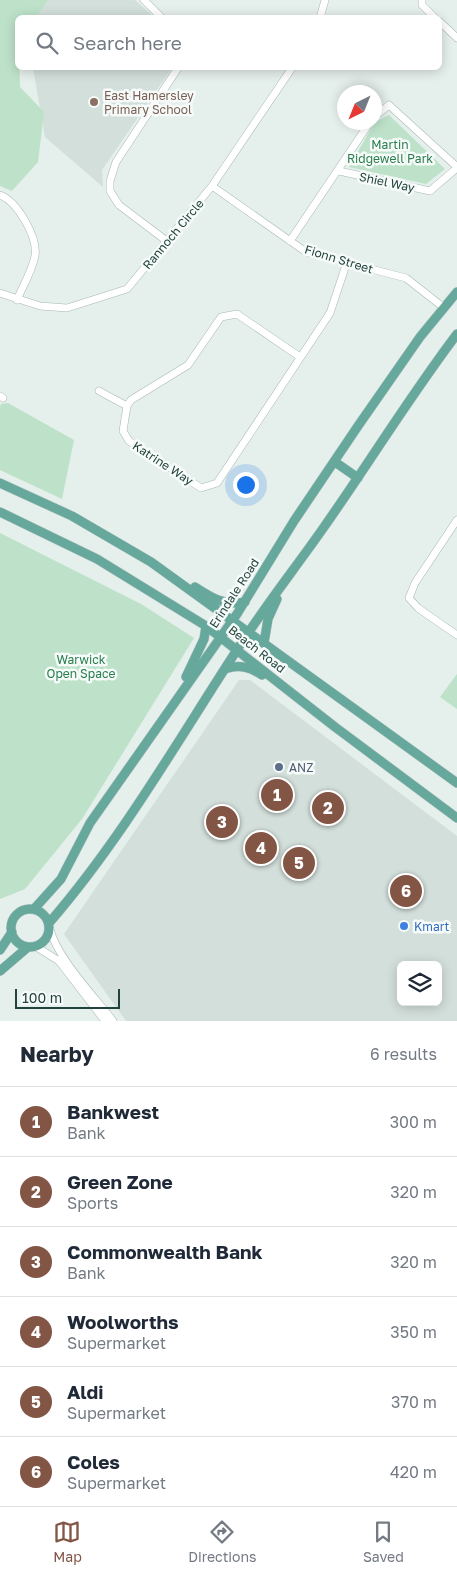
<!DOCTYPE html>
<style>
:root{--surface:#fff;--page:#f2f2f3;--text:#1f2937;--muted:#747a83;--line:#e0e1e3;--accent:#825545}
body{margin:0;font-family:"Golos Text",sans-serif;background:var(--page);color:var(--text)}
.controls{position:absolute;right:15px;bottom:15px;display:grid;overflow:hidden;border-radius:8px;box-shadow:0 2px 12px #0003}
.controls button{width:45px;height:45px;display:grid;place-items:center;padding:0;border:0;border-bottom:1px solid var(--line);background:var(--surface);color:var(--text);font:25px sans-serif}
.compass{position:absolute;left:337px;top:85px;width:45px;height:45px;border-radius:50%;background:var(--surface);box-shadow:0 2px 12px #0003;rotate:223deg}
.scale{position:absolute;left:15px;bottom:12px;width:105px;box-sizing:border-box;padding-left:5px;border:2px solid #22433d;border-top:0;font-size:14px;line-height:18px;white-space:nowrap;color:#22433d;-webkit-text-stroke:4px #f6fbf9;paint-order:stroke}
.you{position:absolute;left:245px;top:484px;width:18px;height:18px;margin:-12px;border:4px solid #fff;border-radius:50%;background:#1a73e8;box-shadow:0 0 0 8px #1a73e833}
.badge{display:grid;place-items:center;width:32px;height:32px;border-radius:50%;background:var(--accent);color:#fff;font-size:16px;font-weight:700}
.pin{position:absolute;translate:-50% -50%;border:2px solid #fff;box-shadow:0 1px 5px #0006}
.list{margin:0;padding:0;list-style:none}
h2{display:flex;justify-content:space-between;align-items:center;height:65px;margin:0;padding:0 20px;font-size:21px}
h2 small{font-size:16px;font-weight:400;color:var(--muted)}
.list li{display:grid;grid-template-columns:32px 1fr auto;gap:15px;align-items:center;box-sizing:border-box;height:70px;padding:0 20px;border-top:1px solid var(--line)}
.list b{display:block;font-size:19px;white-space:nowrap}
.list p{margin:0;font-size:16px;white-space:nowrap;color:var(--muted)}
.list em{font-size:16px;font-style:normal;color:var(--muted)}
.icon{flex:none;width:28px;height:28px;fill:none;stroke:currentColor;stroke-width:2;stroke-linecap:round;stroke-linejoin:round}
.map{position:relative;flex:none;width:457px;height:1021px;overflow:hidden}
.search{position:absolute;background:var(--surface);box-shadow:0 2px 12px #0003;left:15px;right:15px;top:15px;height:55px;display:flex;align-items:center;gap:12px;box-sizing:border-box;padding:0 18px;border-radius:8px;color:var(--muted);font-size:19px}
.sheet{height:485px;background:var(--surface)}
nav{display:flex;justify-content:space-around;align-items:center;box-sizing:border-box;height:70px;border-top:1px solid var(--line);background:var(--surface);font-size:14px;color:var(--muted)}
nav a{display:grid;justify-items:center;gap:2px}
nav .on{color:var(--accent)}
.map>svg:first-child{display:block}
.built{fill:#d3dfdb;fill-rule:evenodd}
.green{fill:#bde2c9}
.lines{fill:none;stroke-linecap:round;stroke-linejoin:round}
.minor-casing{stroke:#a7b8b3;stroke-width:8}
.major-casing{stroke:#c1cac9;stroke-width:10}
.minor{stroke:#fff;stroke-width:7}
.major{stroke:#66a89c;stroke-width:9}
.education-dot{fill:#8d6e63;stroke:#f6fbf9;stroke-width:2}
.service-dot{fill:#5c6f8a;stroke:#f6fbf9;stroke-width:2}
.shop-dot{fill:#3f7fe0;stroke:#f6fbf9;stroke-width:2}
.labels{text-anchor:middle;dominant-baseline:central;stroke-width:5;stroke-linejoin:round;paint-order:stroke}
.education-label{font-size:12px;fill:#785e54;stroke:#f6fbf9;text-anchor:start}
.park-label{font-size:12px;fill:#297e4f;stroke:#f6fbf9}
.street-label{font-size:12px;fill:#22433d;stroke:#f6fbf9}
.service-label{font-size:12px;fill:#4e5e75;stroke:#f6fbf9;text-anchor:start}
.shop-label{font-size:12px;fill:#366cbe;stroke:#f6fbf9;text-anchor:start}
</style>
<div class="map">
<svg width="457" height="1021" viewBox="0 0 457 1021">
<rect width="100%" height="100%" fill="#e5efeb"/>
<path class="built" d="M42 0H135L154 17H24Z
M33 68H172L102 170 103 187 45 137Z
M239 680H250L457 836V1021H126L64 934ZM401 965H438V1002H401Z"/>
<path class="green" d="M0 0H48L36 17 18 18 20 87 44 112 38 162 12 191 0 186Z
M389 115 445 169 426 184 349 167 375 122Z
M8 403 74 440 62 499 0 470V407L1 404Z
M0 533 141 604 194 638 82 819 25 889 0 899Z
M457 674V709L440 697Z"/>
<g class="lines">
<defs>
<path id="minor" d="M144 0 162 18
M422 0V5L435 18
M320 18 325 0
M440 22 457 38
M374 117 389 105 457 167
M339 171 430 191 457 168
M212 186 306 252 406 278 443 307
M0 195C17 201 38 237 35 256 32 271 23 286 17 300
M290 241 370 122
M168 242 119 205 110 191V181L116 162 178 68
M0 293 40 306 67 308 127 289 212 186 292 68
M300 357 237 314 221 317 188 365 131 400 127 406 123 431 129 441 201 488 217 483 330 313 347 262
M99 391 127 406
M0 396 3 398
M457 520 415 583 409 598 418 608 457 635
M50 929C57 958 94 996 113 1021
M35 946 59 961 105 1021"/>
<path id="major" d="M335 462 358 478
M0 483 72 516 151 562 457 783
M0 512 97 559 206 626 335 727 457 818
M195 587C212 598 224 606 245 602
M264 643 268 619 277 599
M225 669C239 664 250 667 262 675
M186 677 204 639 206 626
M11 928a19 19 0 1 1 38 0a19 19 0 1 1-38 0Z
M34 909 61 879 90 823 237 614 294 521 358 426 420 337 457 292
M49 923C120 841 174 747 233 656 261 611 294 570 324 527 369 463 410 396 457 334
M0 950 12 932
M0 971 28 947"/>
</defs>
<use href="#minor" class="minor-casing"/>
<use href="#major" class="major-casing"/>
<use href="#minor" class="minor"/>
<use href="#major" class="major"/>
</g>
<circle class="education-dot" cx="94" cy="102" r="5"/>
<circle class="service-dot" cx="279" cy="767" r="5"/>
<circle class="shop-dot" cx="404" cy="926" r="5"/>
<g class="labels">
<g class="education-label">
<text x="104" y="95">East Hamersley<tspan x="104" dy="14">Primary School</tspan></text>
</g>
<g class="park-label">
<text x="390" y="144">Martin<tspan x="390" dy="14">Ridgewell Park</tspan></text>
<text x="81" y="659">Warwick<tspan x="81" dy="14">Open Space</tspan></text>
</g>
<g class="street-label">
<text transform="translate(387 182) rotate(12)">Shiel Way</text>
<text transform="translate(173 234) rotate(-50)">Rannoch Circle</text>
<text transform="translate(339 259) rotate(17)">Fionn Street</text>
<text transform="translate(163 463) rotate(33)">Katrine Way</text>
<text transform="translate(234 593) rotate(-57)">Erindale Road</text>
<text transform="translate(257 649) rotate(38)">Beach Road</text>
</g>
<g class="service-label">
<text x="289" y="767">ANZ</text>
</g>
<g class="shop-label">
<text x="414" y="926">Kmart</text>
</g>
</g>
</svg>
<div class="controls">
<button><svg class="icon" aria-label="layers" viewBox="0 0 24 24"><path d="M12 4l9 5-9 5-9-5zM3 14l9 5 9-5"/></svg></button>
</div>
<svg class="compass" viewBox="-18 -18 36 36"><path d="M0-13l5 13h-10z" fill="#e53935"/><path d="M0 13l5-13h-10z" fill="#747a83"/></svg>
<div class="scale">100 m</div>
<div class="you"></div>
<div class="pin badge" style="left:277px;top:795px">1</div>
<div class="pin badge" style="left:328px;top:808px">2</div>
<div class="pin badge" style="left:222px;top:822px">3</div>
<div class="pin badge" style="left:261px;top:848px">4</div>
<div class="pin badge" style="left:299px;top:863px">5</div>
<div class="pin badge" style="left:406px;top:891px">6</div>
<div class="search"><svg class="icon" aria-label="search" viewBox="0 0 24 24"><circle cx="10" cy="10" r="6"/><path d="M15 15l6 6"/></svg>Search here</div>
</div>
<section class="sheet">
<h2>Nearby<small>6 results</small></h2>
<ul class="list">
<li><span class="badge">1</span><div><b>Bankwest</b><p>Bank</p></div><em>300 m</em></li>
<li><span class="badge">2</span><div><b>Green Zone</b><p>Sports</p></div><em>320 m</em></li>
<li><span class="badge">3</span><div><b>Commonwealth Bank</b><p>Bank</p></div><em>320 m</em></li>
<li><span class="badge">4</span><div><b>Woolworths</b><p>Supermarket</p></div><em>350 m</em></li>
<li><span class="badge">5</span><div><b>Aldi</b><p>Supermarket</p></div><em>370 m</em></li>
<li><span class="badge">6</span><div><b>Coles</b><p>Supermarket</p></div><em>420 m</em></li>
</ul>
</section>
<nav>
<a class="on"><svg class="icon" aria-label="map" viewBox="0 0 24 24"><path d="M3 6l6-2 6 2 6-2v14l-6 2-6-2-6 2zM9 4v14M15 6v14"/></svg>Map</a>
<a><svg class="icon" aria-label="directions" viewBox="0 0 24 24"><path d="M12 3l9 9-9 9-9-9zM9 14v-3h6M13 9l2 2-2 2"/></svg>Directions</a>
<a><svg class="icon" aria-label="saved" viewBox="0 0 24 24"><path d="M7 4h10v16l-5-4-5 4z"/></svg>Saved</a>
</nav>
